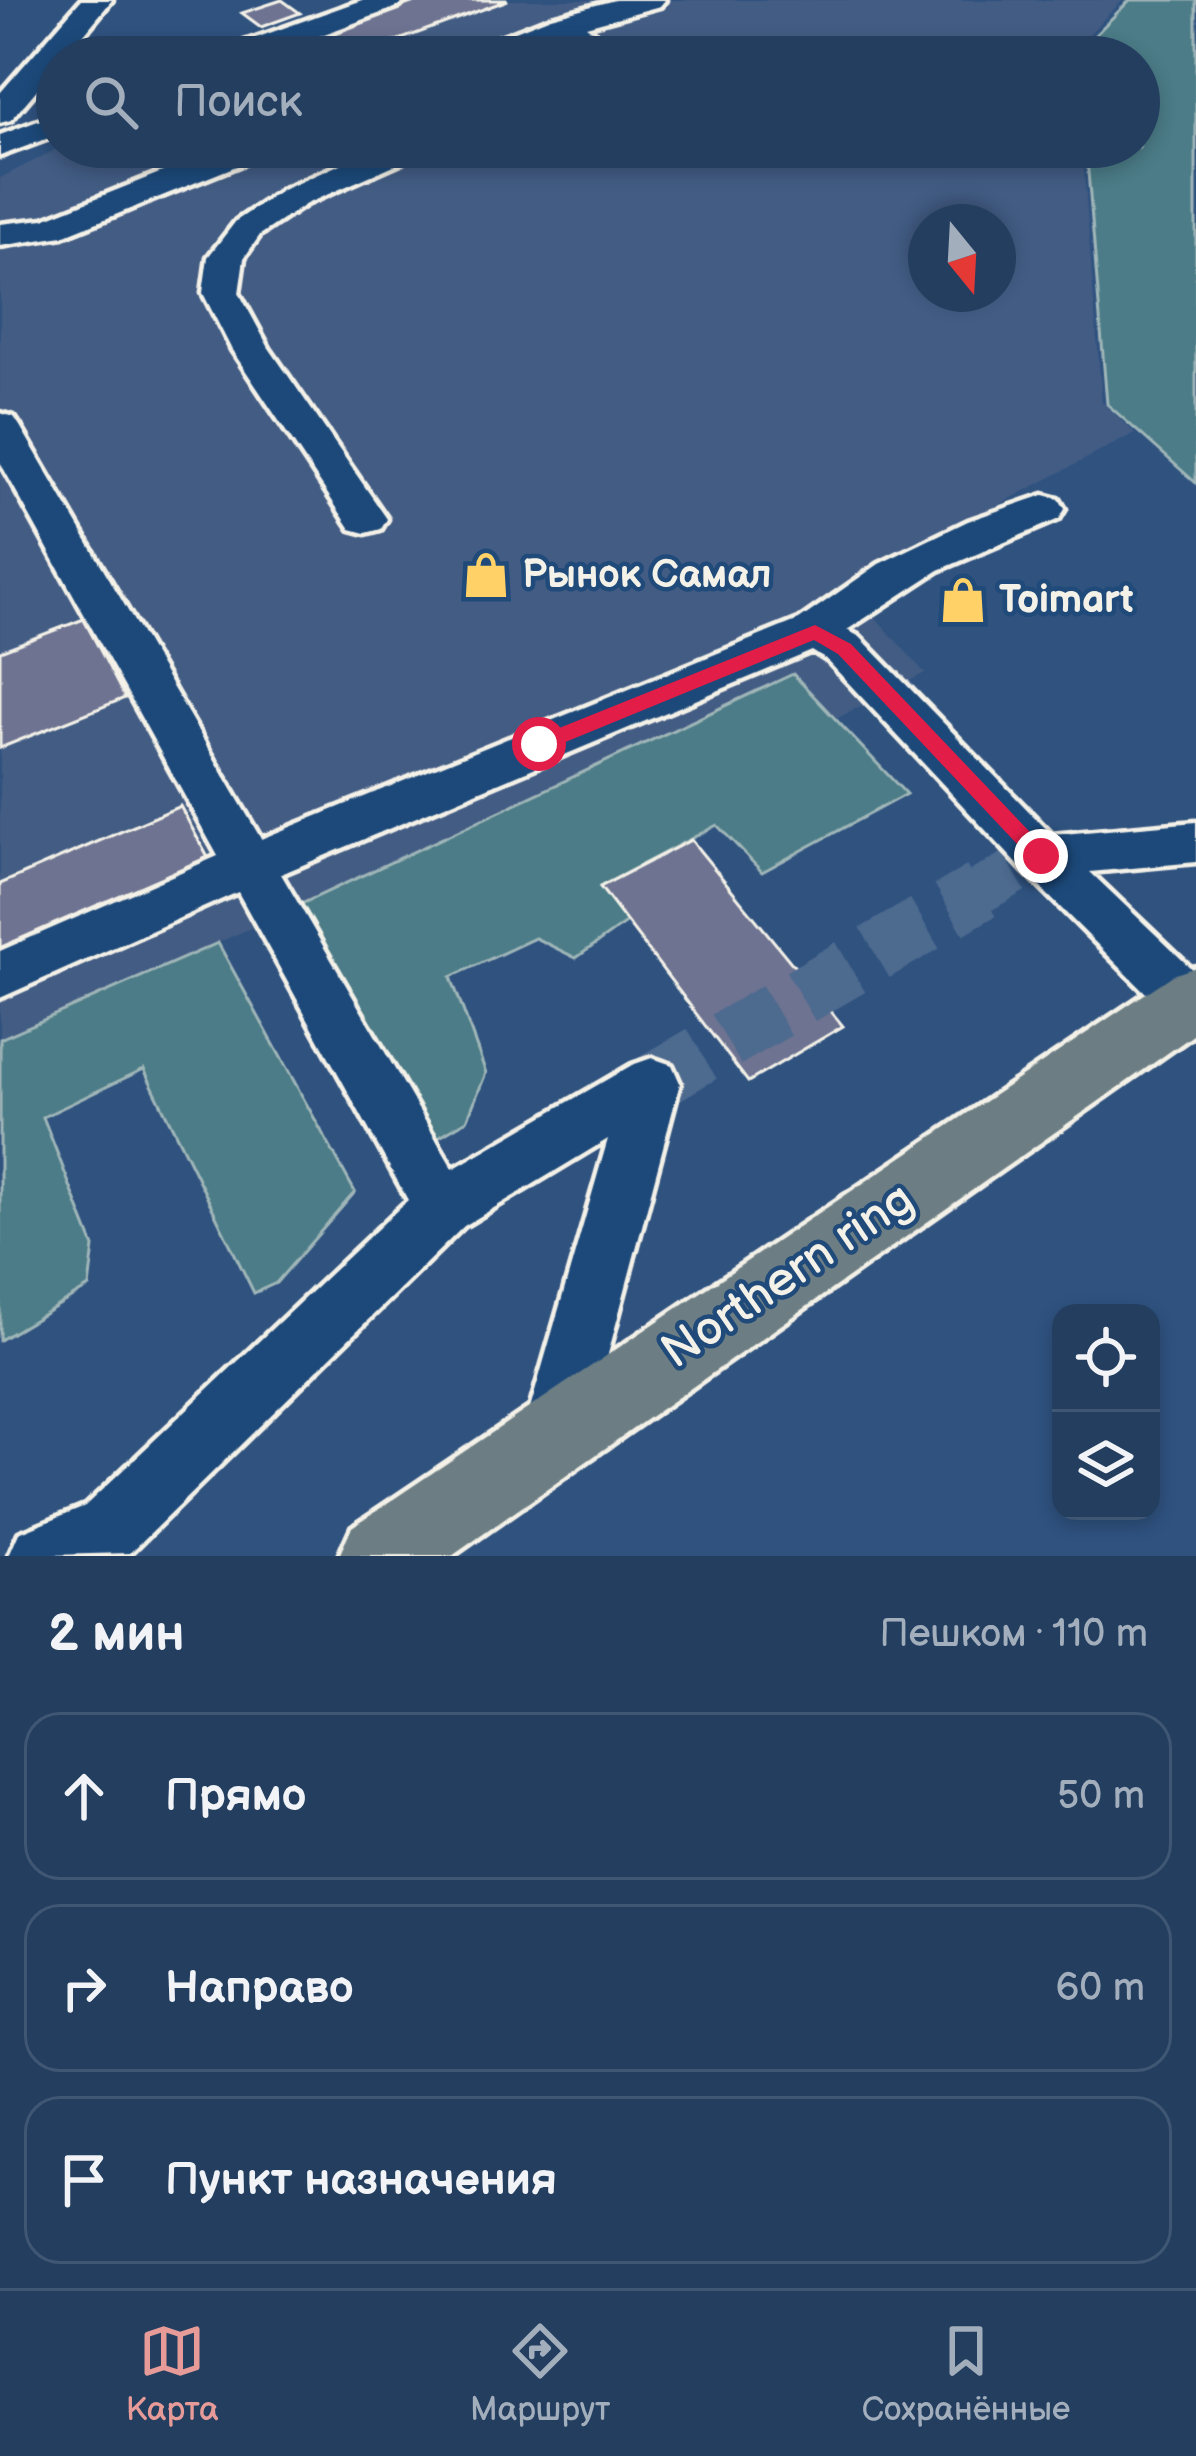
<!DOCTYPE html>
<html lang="ru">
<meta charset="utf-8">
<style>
:root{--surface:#233e5f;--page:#2f4968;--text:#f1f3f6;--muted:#a3aebd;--line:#405774;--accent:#e69b98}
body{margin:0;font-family:"Balsamiq Sans",sans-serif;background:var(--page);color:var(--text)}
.controls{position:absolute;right:36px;bottom:36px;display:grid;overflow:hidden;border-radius:24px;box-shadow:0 6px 18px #0003}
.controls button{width:108px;height:108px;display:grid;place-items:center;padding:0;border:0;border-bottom:3px solid var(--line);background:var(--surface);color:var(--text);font:60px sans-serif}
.compass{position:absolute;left:908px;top:204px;width:108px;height:108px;border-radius:50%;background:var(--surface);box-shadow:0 6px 18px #0003;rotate:162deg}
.stop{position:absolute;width:36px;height:36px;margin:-27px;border:9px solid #e11d48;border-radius:50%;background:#fff}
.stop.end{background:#e11d48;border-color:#fff;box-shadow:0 3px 12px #0008}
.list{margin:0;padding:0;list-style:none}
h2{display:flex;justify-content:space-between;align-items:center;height:156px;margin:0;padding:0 48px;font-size:51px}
h2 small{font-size:39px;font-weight:400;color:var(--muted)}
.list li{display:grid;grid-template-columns:78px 1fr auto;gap:36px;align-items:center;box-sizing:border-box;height:168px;margin:0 24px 24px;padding:0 24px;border:3px solid var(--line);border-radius:36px}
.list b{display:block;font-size:45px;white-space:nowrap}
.list em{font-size:39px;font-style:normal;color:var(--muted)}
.icon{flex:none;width:66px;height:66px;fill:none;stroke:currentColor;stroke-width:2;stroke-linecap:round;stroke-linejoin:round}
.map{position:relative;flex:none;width:1196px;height:1556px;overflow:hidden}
.search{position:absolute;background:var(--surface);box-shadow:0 6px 18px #0003;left:36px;right:36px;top:36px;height:132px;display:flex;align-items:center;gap:30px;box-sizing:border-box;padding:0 42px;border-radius:66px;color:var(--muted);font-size:45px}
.sheet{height:732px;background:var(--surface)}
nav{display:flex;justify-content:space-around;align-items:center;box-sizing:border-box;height:168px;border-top:3px solid var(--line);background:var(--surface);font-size:33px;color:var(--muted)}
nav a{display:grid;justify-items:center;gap:6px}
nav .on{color:var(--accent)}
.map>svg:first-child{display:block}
.built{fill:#425c84;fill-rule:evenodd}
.green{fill:#4c7c87;stroke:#a0b6b8;stroke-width:3}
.building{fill:#6d7391;stroke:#f4f1e8;stroke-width:3}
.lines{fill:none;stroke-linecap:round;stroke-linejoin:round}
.minor-tunnel-far1{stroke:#4d6a8f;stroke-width:45;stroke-dasharray:45 22;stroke-linecap:butt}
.minor-tunnel{stroke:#4d6a8f;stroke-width:58;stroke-dasharray:58 28;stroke-linecap:butt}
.minor-casing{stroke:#f4f1e8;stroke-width:9}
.major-casing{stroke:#f4f1e8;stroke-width:9}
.minor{fill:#1f4a7a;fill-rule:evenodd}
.major{fill:#6c7e84;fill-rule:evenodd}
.route{fill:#e11d48}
.labels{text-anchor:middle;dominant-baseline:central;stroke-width:9;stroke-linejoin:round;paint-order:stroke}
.poi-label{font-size:39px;font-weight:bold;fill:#f4f1e8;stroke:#1f4a7a;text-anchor:start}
.near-street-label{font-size:48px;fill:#f4f1e8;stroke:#1f4a7a}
</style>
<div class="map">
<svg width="1196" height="1556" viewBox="0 0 1196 1556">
<rect width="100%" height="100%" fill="#2f527f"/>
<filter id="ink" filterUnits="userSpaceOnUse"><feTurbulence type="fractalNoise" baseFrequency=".00833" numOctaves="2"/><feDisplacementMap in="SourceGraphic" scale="24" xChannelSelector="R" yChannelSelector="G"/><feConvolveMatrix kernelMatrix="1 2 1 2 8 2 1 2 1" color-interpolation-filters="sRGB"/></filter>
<g filter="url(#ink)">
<path class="built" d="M413 0H1123L1066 57H255Z
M61 147H1082L1102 402 1135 433 847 585 925 673 836 719 792 674 287 912 0 1039V178ZM926 222H998V294H926Z"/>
<path class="green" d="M1130 0H1196V483L1107 404 1086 147H1139V57H1073Z
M793 674 906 794 762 872 717 825 601 886 627 922 576 958 535 938 451 977 486 1073 467 1120 418 1149 278 915Z
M218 943 355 1192 276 1283 254 1293 144 1069 43 1117 94 1247 89 1287 0 1340V1039Z"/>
<path class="building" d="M282 0 300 13 261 27 242 13Z
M420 0H508L353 57H261Z
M84 619 125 698 0 748V651Z
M180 806 211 863 0 958V884Z
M691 840 843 1026 748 1082 600 887Z"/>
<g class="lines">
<path class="minor-tunnel-far1" d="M975 894 1041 856"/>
<path class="minor-tunnel" d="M652 1083 981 891"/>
<defs>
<path id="minor" d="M81 0H112L65 57H57V66L11 120 0 123V93Z
M362 0H405L400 6 262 57H218L222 50Z
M615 0H665L660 6 586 26 628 57H592L559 35 505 57H463L467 50 551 17Z
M57 114V135L0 156V135Z
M225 147H271L266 154 63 236 0 246V224L44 219Z
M379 147H424L419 154 306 204 260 235 244 258 239 293 269 348 387 519 381 529 366 533 351 529 232 350 203 293 208 257 236 221 282 190Z
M0 413 14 417 20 426 261 839 799 620 879 564 968 521 1044 495 1059 499 1065 509 1059 519 939 570 847 630 860 637 1052 835 1196 822V862L1090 872 1196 973V1022L1189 1024 1170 1017 1023 870 828 661 812 651 281 874 453 1169 632 1065 652 1058 672 1065 680 1083 586 1437 576 1459 554 1469 532 1459 522 1437 608 1139 464 1226 130 1553 9 1556 19 1533 85 1506 408 1200 238 892 0 998V951L218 856 0 462Z"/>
<path id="major" d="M1196 967V1033L452 1556H339L352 1527 1173 975Z"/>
</defs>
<use href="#minor" class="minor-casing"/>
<use href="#major" class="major-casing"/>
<use href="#minor" class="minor"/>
<use href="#major" class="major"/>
</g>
</g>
<path class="route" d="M815 625 851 644 1048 851V862H1034L838 654 814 640 546 750H532L530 744 532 739Z"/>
<defs>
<symbol id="shop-bare" viewBox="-9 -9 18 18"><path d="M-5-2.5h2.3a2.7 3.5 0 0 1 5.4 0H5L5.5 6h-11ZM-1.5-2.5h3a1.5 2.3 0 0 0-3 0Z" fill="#ffd166" stroke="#1f4a7a" stroke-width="2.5" paint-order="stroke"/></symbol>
</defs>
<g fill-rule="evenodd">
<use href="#shop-bare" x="453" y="542" width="66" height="66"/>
<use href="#shop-bare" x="930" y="567" width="66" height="66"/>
</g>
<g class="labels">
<g class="poi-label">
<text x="522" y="575">Рынок Самал</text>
<text x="999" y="600">Toimart</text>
</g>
<g class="near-street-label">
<text transform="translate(788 1276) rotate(-34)">Northern ring</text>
</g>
</g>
</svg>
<div class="controls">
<button><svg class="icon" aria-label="locate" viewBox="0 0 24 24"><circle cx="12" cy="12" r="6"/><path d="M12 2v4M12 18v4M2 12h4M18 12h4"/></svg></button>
<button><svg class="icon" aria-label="layers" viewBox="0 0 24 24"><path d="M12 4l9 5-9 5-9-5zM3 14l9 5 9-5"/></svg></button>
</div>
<svg class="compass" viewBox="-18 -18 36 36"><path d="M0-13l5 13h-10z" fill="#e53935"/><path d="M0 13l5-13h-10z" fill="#a3aebd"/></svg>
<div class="stop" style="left:539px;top:744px"></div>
<div class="stop end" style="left:1041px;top:856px"></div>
<div class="search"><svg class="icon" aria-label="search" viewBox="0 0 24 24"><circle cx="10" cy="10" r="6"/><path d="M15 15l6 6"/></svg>Поиск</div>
</div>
<section class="sheet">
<h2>2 мин<small>Пешком · 110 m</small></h2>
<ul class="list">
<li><svg class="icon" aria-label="ahead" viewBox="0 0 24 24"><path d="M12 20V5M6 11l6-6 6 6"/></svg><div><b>Прямо</b></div><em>50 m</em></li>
<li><svg class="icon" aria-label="right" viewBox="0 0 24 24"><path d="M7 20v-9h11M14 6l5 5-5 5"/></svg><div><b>Направо</b></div><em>60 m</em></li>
<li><svg class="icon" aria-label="arrive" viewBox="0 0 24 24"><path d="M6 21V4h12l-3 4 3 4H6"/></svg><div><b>Пункт назначения</b></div></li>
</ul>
</section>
<nav>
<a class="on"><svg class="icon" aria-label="map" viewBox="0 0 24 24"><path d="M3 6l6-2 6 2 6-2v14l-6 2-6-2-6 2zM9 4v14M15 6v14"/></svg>Карта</a>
<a><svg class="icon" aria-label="directions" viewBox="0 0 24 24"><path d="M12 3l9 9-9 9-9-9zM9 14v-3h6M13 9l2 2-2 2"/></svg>Маршрут</a>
<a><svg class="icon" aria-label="saved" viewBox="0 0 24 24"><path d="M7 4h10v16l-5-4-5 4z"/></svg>Сохранённые</a>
</nav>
